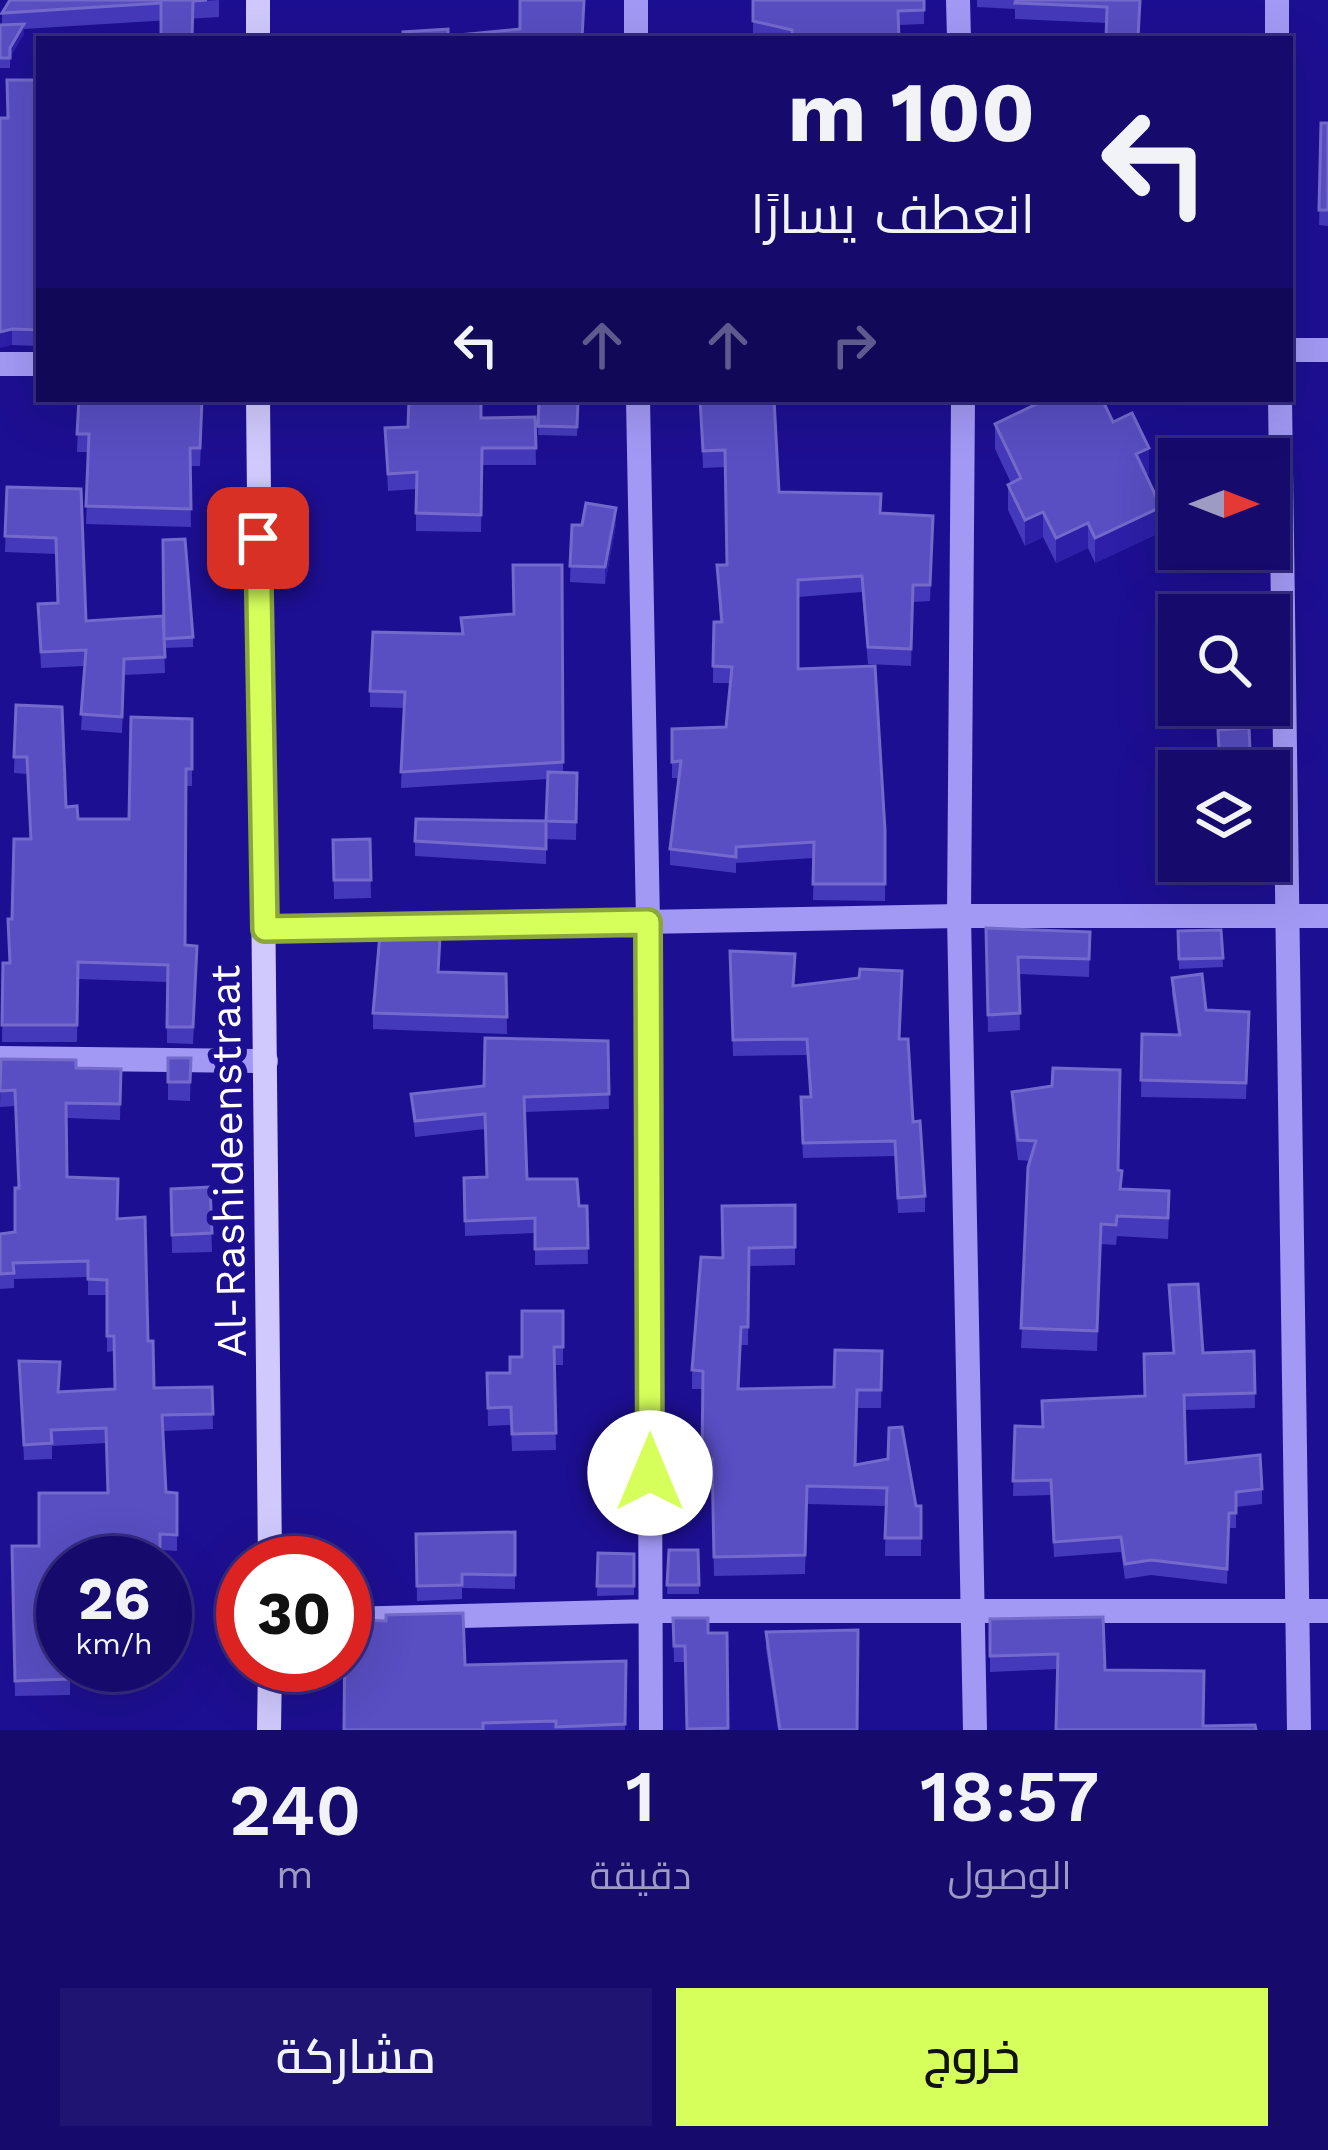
<!DOCTYPE html>
<html lang="ar">
<head>
<meta charset="utf-8">
<style>
  body { margin:0; font-family:"Work Sans",Cairo,sans-serif; background:#1f1472; color:#f1f3f6; direction:rtl; height:100vh; display:flex; flex-direction:column; font-size:45px; white-space:nowrap }
  * { box-sizing:border-box; margin:0 }
  p { font-size:39px; color:#9e9bc2 }
  .icon { flex:none; width:66px; height:66px; fill:none; stroke:currentColor; stroke-width:2; stroke-linecap:round; stroke-linejoin:round }
  .map { position:relative; height:1730px; overflow:hidden; direction:ltr }
  .side { display:flex; flex-direction:column; background:#160b6d; flex:1 }
  .side>* { flex:none }
  .banner { position:absolute; left:36px; top:36px; width:1257px; height:366px; border-radius:0px; box-shadow:0 12px 48px #0002,0 0 0 3px #352b80; direction:rtl; background:#160b6d; color:#f1f3f6; overflow:hidden }
  .needle { width:78px; rotate:90deg }
  .buttons { position:absolute; left:1158px; top:438px; display:grid; gap:24px }
  .buttons a { display:grid; place-items:center; width:132px; height:132px; border-radius:0px; background:#160b6d; box-shadow:0 12px 48px #0002,0 0 0 3px #352b80; font-size:60px }
  .speed { position:absolute; left:36px; top:1536px; display:flex; gap:24px; font-size:60px; font-weight:700; text-align:center }
  .speed>* { display:grid; place-content:center; width:156px; height:156px; border-radius:50%; background:#160b6d; box-shadow:0 12px 48px #0002,0 0 0 3px #352b80; line-height:1 }
  .speed small { font-size:30px; font-weight:400 }
  .speed .limit { border:18px solid #d22; background:#fff; color:#111 }
  .pin { position:absolute; display:grid; place-items:center; width:102px; height:102px; color:#fff; margin:-51px; border-radius:24px; box-shadow:0 6px 18px #0006 }
  .me { position:absolute; width:132px; margin:-66px; rotate:0deg; stroke-linejoin:round; filter:drop-shadow(0 0 9px #0008) }
  .turn { display:flex; align-items:center; gap:42px; height:252px; padding:0 60px; font-size:54px }
  .turn .icon { width:156px; height:156px; stroke-width:2.5 }
  .turn b { display:block; font-size:84px; line-height:102px }
  .lanes { display:flex; align-items:center; height:114px; padding:0 60px; background:#0003; justify-content:center; gap:60px; direction:ltr }
  .lanes .off { opacity:.35 }
  .eta { display:flex; justify-content:space-evenly; align-items:center; height:204px; text-align:center }
  .eta b { font-size:72px; font-weight:600; line-height:84px }
  .button { display:flex; gap:24px; margin-top:auto; padding:24px 60px }
  .button a { flex:1; height:138px; border-radius:0px; background:#d6ff5c; color:#111; font-size:48px; font-weight:600; line-height:138px; text-align:center }
  .button a+a { background:#1f1472; color:#f1f3f6 }
  .map>svg:first-child { display:block }
  .lines { fill:none; stroke-linecap:round; stroke-linejoin:round }
  .street { stroke:#a299f4; stroke-width:24 }
  .secondary { stroke:#cfc9fd; stroke-width:24 }
  .wall { fill:#4539bb }
  .shaded-wall { fill:#2d1fa7 }
  .building { fill:#594ec2; stroke:#736acc; stroke-width:3 }
  .route-casing { stroke:#8ba63c; stroke-width:30 }
  .route { stroke:#d6ff5c; stroke-width:21 }
  .labels { text-anchor:middle; dominant-baseline:central; stroke-width:12; stroke-linejoin:round; paint-order:stroke }
  .street-label { font-size:42px; fill:#fff; stroke:#1d0f91 }
</style>
</head>
<body>
<div class="map">
<svg width="1328" height="1730" viewBox="0 0 1328 1730">
  <rect width="100%" height="100%" fill="#1d0f91"/>
  <g class="lines">
    <!-- street -->
    <path class="street" d="M636,0V39
      M958,0L959,39
      M1277,0V39
      M1290,350H1328
      M0,364H39
      M638,399L648,922L651,1730
      M963,399L959,916L975,1730
      M1280,399L1299,1730
      M265,929L959,916H1328
      M0,1058L266,1061
      M345,1619L651,1611H1328"/>
    <!-- secondary -->
    <path class="secondary" d="M258,0V39
      M258,399L270,1563
      M269,1730L270,1665"/>
  </g>
  <!-- wall -->
  <path class="wall" d="M219,0V17L24,29V34L10,57V68H0V25H2V13Z
    M753,0H924V24L899,25V39H768L753,36Z
    M977,0H1141L1106,39V23L1015,19V9L977,7Z
    M39,80V346L12,345L8,118Z
    M1321,123H1328V226L1319,225Z
    M79,399H203L200,466H190L191,527L86,524L89,452H77Z
    M539,399L578,400L577,436L538,435Z
    M700,399L779,492L881,513L933,516L930,601L913,602L911,666L868,664L862,592L798,597V669L885,830V901L813,900L814,858L736,863V873L670,865V849L679,778H672V729L726,727L730,683H713V666L720,622L717,565H727L725,467L703,468Z
    M535,417L536,465H482L481,532L416,531V489L388,491L385,428L481,418Z
    M1113,422L1149,474L1146,475L1161,532L1095,563L1088,548L1056,563L1043,537L1025,546L1008,510V485L1011,483L995,449V424Z
    M7,487L81,489L86,621L163,616L165,673L124,675L122,733L81,730L85,666L41,668L38,604L57,603L56,554L5,552Z
    M616,524L605,584L570,582L572,525Z
    M163,540L193,637V647L164,648Z
    M562,565L563,772L577,773L576,840L546,839L548,779L401,788L404,708L370,707V691L461,634V618L514,614Z
    M16,705L66,807L78,819H129L192,719V786H186L185,945L197,962L193,1044L167,1043V982L78,979L77,1042H2L3,963H9L12,919L30,839L27,774L14,773Z
    M546,821V864L415,856V841Z
    M370,839L371,898L334,899L333,840Z
    M986,928L1090,932L1089,977L1019,974L1020,1030L988,1032Z
    M1221,930L1223,967L1179,969L1178,931Z
    M730,951L794,986L899,1039L925,1196V1212L898,1213L895,1156L803,1158L801,1113L810,1097L807,1055L733,1056Z
    M440,954L439,972L506,974L507,1034L373,1029V1013Z
    M1172,978L1206,1010L1249,1012L1246,1099L1141,1097L1142,1034L1178,1035L1172,994Z
    M608,1041L609,1109L525,1112L527,1179L579,1206H587L588,1264L535,1265V1233L465,1236L464,1178H486L485,1129L415,1137L411,1094L484,1086Z
    M168,1058H191L190,1101L168,1100Z
    M1,1059L76,1068L121,1069L120,1120L66,1118L67,1177L117,1219L148,1341L154,1388L212,1387L213,1429L163,1431L166,1492L177,1493V1551L160,1550L63,1563V1665H138V1676H70V1695L15,1696L12,1546H39L108,1493L106,1443L52,1446V1459L24,1460L19,1361L59,1392L115,1389L114,1351L107,1352V1295H88V1277L14,1279V1288L0,1289V1234L15,1232L19,1188L15,1106L0,1107Z
    M1012,1092L1118,1170L1122,1189L1169,1211L1168,1239L1117,1236L1116,1245L1101,1244L1097,1351L1021,1348L1030,1161L1018,1160L1012,1112Z
    M210,1187L212,1252L172,1253L171,1189Z
    M795,1205V1265L749,1266L748,1345H741L739,1389L834,1387L882,1351L881,1408H857L856,1465L916,1506H921V1556H885L886,1506L807,1504L805,1574L714,1576L712,1478H702L703,1389H692V1370L722,1258Z
    M1169,1285L1203,1353L1254,1351L1255,1408L1184,1410L1186,1463L1262,1489V1504L1236,1507V1528H1229L1227,1584L1151,1575L1125,1579L1121,1552L1054,1557L1051,1495L1013,1496L1015,1426L1043,1427L1145,1396L1173,1354Z
    M563,1311V1365H554L556,1450L512,1451L511,1425L488,1426L487,1373H510L522,1357Z
    M515,1532V1589L462,1588V1599L417,1601L416,1534Z
    M669,1550H698L699,1594H667Z
    M598,1553L634,1554V1595L597,1596Z
    M673,1618L708,1633H727L728,1730H687L685,1662H674Z
    M990,1619L1105,1670L1203,1726L1056,1730L1058,1669L990,1672Z
    M766,1632L857,1730H778L766,1648Z
    M626,1661L625,1730H344L465,1665Z"/>
  <!-- shaded-wall -->
  <path class="shaded-wall" d="M24,24V34L10,57V48Z
    M12,329V345L0,348V332Z
    M1149,448V474L1136,480V454Z
    M1161,507V532L1095,563V538Z
    M616,508V524L605,584V567Z
    M1043,512V537L1025,546V520Z
    M1088,523V548L1056,563V538Z"/>
  <!-- building -->
  <path class="building" d="M10,0H207L193,1L192,39H161V3L2,13Z
    M520,0H584L582,39H403V32L448,29V36L520,29Z
    M753,0H924V10L898,11L899,39H793L792,30L753,21Z
    M1016,0H1140L1138,38L1160,39H1106L1107,7L1015,3Z
    M24,24L10,48V58H0V25Z
    M7,80H39V330L12,329L0,332V118H8Z
    M1321,123H1328V210H1319Z
    M79,399H202L200,448H190L191,509L86,506L89,434H77Z
    M409,399H481V418L535,417L536,448H482L481,515L416,513L417,472L388,474L385,428L408,427Z
    M539,399L578,400L577,427L538,426Z
    M700,399H774L779,492L881,494L880,513L933,516L930,585H913L911,649L868,647L862,576L798,580V669L875,666L885,830V884H813L814,842L736,847V857L670,849L681,761L672,762V729L726,727L732,667L713,666L714,622H722L717,565H727L725,450L703,451Z
    M1047,399H1102L1113,422L1132,413L1149,448L1136,454L1161,507L1095,538L1088,523L1056,538L1043,512L1025,520L1008,485L1021,478L995,424Z
    M7,487L81,489L86,621L163,616L165,657L124,659L122,717L81,714L86,650L41,652L38,604L58,603L56,538L5,536Z
    M586,503L616,508L605,567L570,566L572,525H582Z
    M185,539L193,637L164,639L163,540Z
    M513,565H562L563,762L401,772L405,692L370,691L373,632L463,634L461,618L514,614Z
    M16,705L62,707L66,807L77,806L78,819H129L131,717L192,719V769H186L185,945L197,946L193,1027H167L168,965L78,962L77,1025H2L3,963H10L8,919H12L14,839H31L27,757H14Z
    M1249,728L1251,771H1220L1218,730Z
    M548,772L577,773L576,822L546,821Z
    M416,819L546,821V849L415,841Z
    M370,839L371,880H334L333,840Z
    M986,928L1090,932L1089,959L1018,957L1020,1013L988,1015Z
    M1221,930L1223,958L1179,959L1178,931Z
    M380,934L440,938L438,972L506,974L507,1017L373,1013Z
    M730,951L795,954L793,986L859,978L860,969L902,971L899,1039H908L913,1122L920,1121L925,1196L898,1198L895,1141L803,1143L801,1097H811L807,1039L733,1040Z
    M1202,974L1206,1010L1249,1012L1246,1083L1141,1080L1142,1034L1180,1035L1172,978Z
    M485,1038L608,1041L609,1094L524,1097L527,1179H577L579,1206H587L588,1248L535,1249V1218L465,1221L464,1178L487,1177L485,1114L415,1121L411,1094L484,1086Z
    M168,1058H191L190,1082H168Z
    M1,1059L76,1060V1068L121,1069L120,1104L66,1103L67,1177L118,1179L117,1219L145,1217L148,1341H153L154,1388L212,1387L213,1414L162,1415L166,1492L177,1493V1535L160,1534V1563H63V1665H70V1679L15,1681L12,1546H39V1493H108L106,1428L51,1430L52,1443L24,1445L19,1361L60,1362L58,1392L115,1389L114,1336H107V1280L88,1279V1261L13,1263L14,1273L0,1274V1234L15,1232V1188H19L15,1090L0,1091Z
    M1053,1068L1120,1070L1118,1170L1122,1171L1120,1189L1169,1191L1168,1218L1117,1216L1116,1225L1101,1224L1097,1331L1021,1328L1028,1167L1036,1141L1018,1140L1012,1092L1052,1086Z
    M210,1187L212,1233L172,1235L171,1189Z
    M795,1205V1247L749,1248L748,1327H741L738,1389L834,1387L835,1350L882,1351L881,1390H857L855,1465L888,1459L889,1428L902,1427L916,1506H921V1538H885L887,1488L807,1486L805,1555L714,1557L712,1459H702L703,1371L692,1370L701,1257L723,1258L722,1206Z
    M1198,1284L1203,1353L1254,1351L1255,1393L1184,1395L1186,1463L1260,1455L1262,1489L1236,1492V1513H1229L1227,1569L1151,1560L1125,1564L1121,1537L1054,1542L1051,1480L1013,1481L1015,1426L1043,1427L1042,1401L1145,1396L1144,1354L1174,1353L1169,1285Z
    M522,1311H563V1347H554L556,1433L512,1434L511,1407L488,1408L487,1373H510V1357H522Z
    M515,1532V1575L462,1574V1585L417,1586L416,1534Z
    M669,1550H698L699,1585H667Z
    M598,1553L634,1554V1586H597Z
    M463,1613L465,1665L626,1661L625,1724L556,1727V1721L483,1723V1730H344L345,1619L386,1621V1615Z
    M1103,1617L1105,1670L1204,1671L1203,1726L1255,1725L1256,1730H1056L1058,1654L990,1656V1619Z
    M673,1618H708V1633H727L728,1728L687,1729L685,1646H674Z
    M858,1630L857,1730H780L766,1632Z"/>
  <g class="lines">
    <!-- route casing -->
    <g class="route-casing">
      <path id="route" d="M258,538L265,929L648,922L650,1473"/>
    </g>
    <!-- route -->
    <use href="#route" class="route"/>
  </g>
  <g class="labels">
    <!-- street labels -->
    <g class="street-label">
      <text transform="translate(228 1161) rotate(-91)">Al-Rashideenstraat</text>
    </g>
  </g>
</svg>
<div class="buttons">
<a><svg class="needle" viewBox="-14 -14 28 28"><path d="M0-13l5 13h-10z" fill="#e53935"/><path d="M0 13l5-13h-10z" fill="#9e9bc2"/></svg></a>
<a><svg class="icon" aria-label="search" viewBox="0 0 24 24"><circle cx="10" cy="10" r="6"/><path d="M15 15l6 6"/></svg></a>
<a><svg class="icon" aria-label="layers" viewBox="0 0 24 24"><path d="M12 4l9 5-9 5-9-5zM3 14l9 5 9-5"/></svg></a>
</div>
<div class="speed"><div>26<small>km/h</small></div><div class="limit">30</div></div>
<div class="pin" style="left:258px;top:538px;background:#d93025"><svg class="icon" aria-label="arrive" viewBox="0 0 24 24"><path d="M6 21V4h12l-3 4 3 4H6"/></svg></div>
<svg class="me" style="left:650px;top:1473px" viewBox="-20 -20 40 40"><circle r="19" fill="#fff"/><path d="M0-13L10 11 0 6-10 11z" fill="#d6ff5c"/></svg>
<div class="banner">
<div class="turn"><svg class="icon" aria-label="left" viewBox="0 0 24 24"><path d="M17 20v-9H6M10 6l-5 5 5 5"/></svg><div><b>100 m</b>انعطف يسارًا</div></div>
<div class="lanes"><svg class="icon" aria-label="left" viewBox="0 0 24 24"><path d="M17 20v-9H6M10 6l-5 5 5 5"/></svg><svg class="icon off" aria-label="ahead" viewBox="0 0 24 24"><path d="M12 20V5M6 11l6-6 6 6"/></svg><svg class="icon off" aria-label="ahead" viewBox="0 0 24 24"><path d="M12 20V5M6 11l6-6 6 6"/></svg><svg class="icon off" aria-label="right" viewBox="0 0 24 24"><path d="M7 20v-9h11M14 6l5 5-5 5"/></svg></div>
</div>
</div>
<section class="side">
<div class="eta">
<div><b>18:57</b><p>الوصول</p></div>
<div><b>1</b><p>دقيقة</p></div>
<div><b>240</b><p>m</p></div>
</div>
<div class="button"><a>خروج</a><a>مشاركة</a></div>
</section>
</body>
</html>
